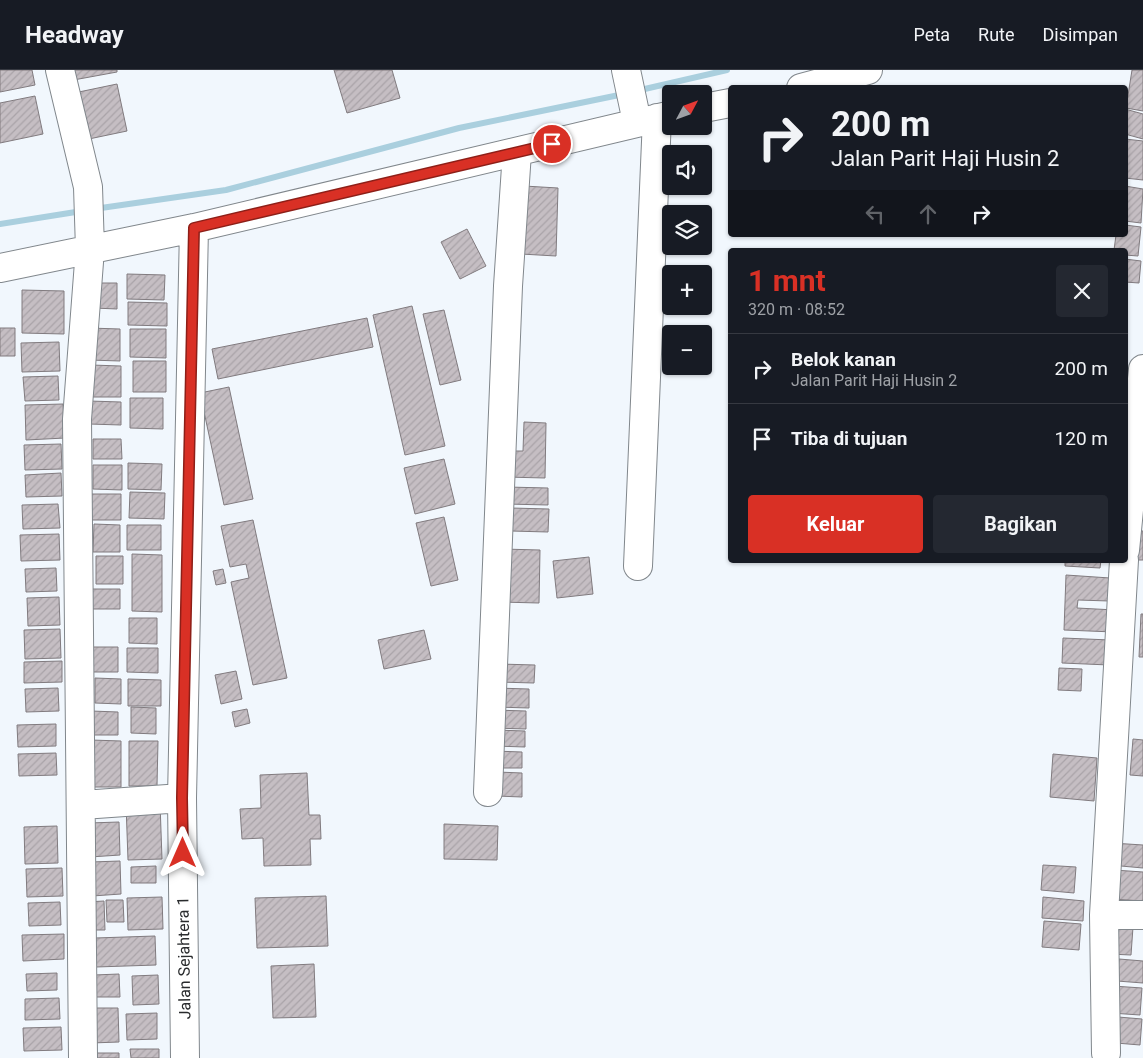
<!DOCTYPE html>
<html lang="id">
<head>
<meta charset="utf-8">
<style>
  body { margin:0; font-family:Roboto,sans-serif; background:#242831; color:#f1f3f6; height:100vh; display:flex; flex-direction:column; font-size:19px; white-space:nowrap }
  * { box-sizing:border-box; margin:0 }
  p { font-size:16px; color:#9ea1a6 }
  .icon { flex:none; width:28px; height:28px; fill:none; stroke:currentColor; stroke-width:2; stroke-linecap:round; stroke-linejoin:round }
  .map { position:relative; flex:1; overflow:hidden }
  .drawer { position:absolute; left:728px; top:178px; width:400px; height:315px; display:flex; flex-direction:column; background:#171b24; border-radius:5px; box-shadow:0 1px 4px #0004 }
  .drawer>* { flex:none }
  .banner { position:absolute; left:728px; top:15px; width:400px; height:152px; border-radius:5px; box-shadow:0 1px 4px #0004; background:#171b24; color:#f1f3f6; overflow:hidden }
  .needle { width:32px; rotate:49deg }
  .fabs { position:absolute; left:662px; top:15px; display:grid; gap:10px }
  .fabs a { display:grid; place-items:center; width:50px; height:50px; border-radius:5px; background:#171b24; box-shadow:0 1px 4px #0004; font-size:25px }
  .pin { position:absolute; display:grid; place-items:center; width:42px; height:42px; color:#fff; margin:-21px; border:2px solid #fff; border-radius:50%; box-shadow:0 1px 5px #0007 }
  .me { position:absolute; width:55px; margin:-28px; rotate:0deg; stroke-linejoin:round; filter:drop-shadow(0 0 4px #0008) }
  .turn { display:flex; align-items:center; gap:18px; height:105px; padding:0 20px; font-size:22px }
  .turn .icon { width:65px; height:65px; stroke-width:2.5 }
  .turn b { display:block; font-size:35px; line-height:42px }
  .lanes { display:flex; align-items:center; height:48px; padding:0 20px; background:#0003; justify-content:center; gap:25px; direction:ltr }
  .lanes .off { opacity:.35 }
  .round { display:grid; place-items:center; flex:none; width:52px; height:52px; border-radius:5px; background:#242831 }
  .headline { display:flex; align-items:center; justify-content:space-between; height:85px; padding:0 20px }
  h1 { font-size:30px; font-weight:700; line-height:38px; color:#d93025 }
  .primary-button { display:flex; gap:10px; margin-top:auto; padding:10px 20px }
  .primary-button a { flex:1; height:58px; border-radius:5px; background:#d93025; color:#fff; font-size:20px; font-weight:700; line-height:58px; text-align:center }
  .primary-button a+a { background:#242831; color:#f1f3f6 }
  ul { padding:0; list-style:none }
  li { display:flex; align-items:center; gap:15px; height:70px; padding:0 20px; border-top:1px solid #363941 }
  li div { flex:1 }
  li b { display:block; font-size:19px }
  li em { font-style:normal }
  header { display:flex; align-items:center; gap:30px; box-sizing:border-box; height:70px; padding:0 25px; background:#171b24; border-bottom:1px solid #363941 }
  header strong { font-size:24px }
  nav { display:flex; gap:28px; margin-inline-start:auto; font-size:18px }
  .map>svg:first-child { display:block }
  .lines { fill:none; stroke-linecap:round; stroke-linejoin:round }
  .stream { stroke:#aacfde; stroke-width:6 }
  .building { fill:url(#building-hatch); stroke:#817b7f }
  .minor-casing { stroke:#81878c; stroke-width:30 }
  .minor { stroke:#fff; stroke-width:28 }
  .route-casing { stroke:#8d1f18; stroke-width:12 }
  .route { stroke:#d93025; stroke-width:9 }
  .labels { text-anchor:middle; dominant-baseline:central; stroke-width:4; stroke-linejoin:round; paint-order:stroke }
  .street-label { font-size:16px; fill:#292b2d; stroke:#fff }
</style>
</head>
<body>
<header>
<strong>Headway</strong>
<nav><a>Peta</a><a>Rute</a><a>Disimpan</a></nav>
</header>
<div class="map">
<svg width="1143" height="988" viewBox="0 0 1143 988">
  <defs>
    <pattern id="building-hatch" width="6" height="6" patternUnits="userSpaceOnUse" patternTransform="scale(1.25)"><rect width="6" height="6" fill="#c5bec3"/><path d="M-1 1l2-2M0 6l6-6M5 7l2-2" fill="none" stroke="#a9a3a8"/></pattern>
  </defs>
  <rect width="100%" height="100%" fill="#f1f7fd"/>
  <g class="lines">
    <!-- stream -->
    <path class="stream" d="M636,21L727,0
      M94,139L226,120L459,58L624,24
      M0,154L82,141"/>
  </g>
  <!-- building -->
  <path class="building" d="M0,0H32L35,15L0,22Z
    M66,0H117V2L68,11Z
    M334,0H392L400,28L347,43Z
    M1132,0H1143V41L1126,38Z
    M117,14L127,61L84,70L74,23Z
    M35,26L43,64L0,73V33Z
    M1125,39L1143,44V69L1125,64Z
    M1125,69L1143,71V110L1125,108Z
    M524,116L558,118L556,186L521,184Z
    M1125,116L1143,119L1141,153L1125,151Z
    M1125,155L1141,157L1138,186L1125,185V180H1114L1116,165H1125Z
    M467,159L486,196L460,209L441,172Z
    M1125,189L1141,191L1139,213L1125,212Z
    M127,204L165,205L164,230L127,229Z
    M94,213H117V239L94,238Z
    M22,220L64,221V264L22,263Z
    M128,232L167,233V256L128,255Z
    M412,236L445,376L405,385L373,245Z
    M444,240L461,310L440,315L423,244Z
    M367,248L373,277L218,309L212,279Z
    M0,258H15V286H0Z
    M89,258L120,259V291L89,290Z
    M130,259H166V288L130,287Z
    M59,272L60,301L22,302L21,273Z
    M133,291H166V322H133Z
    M91,295L121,296V327H91Z
    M58,306L59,330L25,331L23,307Z
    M229,317L253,429L224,435L200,323Z
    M130,328H163V359L130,358Z
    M89,331L121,332V355L89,354Z
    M63,334L65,368L26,370L25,335Z
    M524,352L546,353L545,408L505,407L506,381H523Z
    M93,369H121L122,389H93Z
    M61,374L62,399L25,400L24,375Z
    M444,389L455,434L415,444L404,398Z
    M128,393L162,394L161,420L128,419Z
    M93,395H122V420L93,419Z
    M61,403L62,426L26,427L25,405Z
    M506,417L548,418V435L505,434Z
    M130,422L165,423L164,449L129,448Z
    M90,424H121V450H90Z
    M58,434L60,458L23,459L22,435Z
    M511,438L549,439L548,462L511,461Z
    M444,447L458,510L431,516L416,453Z
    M253,450L287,608L253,615L231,512L249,508L246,494L230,497L221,456Z
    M94,454L120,455V482H93Z
    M127,455H161V480H127Z
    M1138,461H1143V490H1137Z
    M59,464L60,490L21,491L20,465Z
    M501,479L540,480L539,533L499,532Z
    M132,484L162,485V542L132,541Z
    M96,486H123V514H96Z
    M589,487L593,524L557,528L553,491Z
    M1065,490H1101L1100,498L1065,496Z
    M56,498L57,521L26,522L25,499Z
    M223,499L226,513L216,515L213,501Z
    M1066,505L1110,508L1109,531L1078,530L1077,538L1115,540L1114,562L1064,560Z
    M92,519H120V539H92Z
    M59,527L60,555L28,556L27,528Z
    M1141,544H1143V587H1139Z
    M129,548H157V574L129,573Z
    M60,559L61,588L25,589L24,560Z
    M424,560L431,589L384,599L378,570Z
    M1063,568L1110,570L1109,595L1062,593Z
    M91,577H118V602H91Z
    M127,578H158V603L127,602Z
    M62,591V612L24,613V592Z
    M499,594L535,595L534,613L498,612Z
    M1059,598L1082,599L1081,621L1058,620Z
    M236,601L242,629L221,634L215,605Z
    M95,608L121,609V634L95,633Z
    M128,609L161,610V636H128Z
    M58,618L59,641L26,642L25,619Z
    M495,618L529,619V638L495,637Z
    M131,637L156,638V664L131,663Z
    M247,639L250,653L235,657L232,642Z
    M493,640L526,641V659L492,658Z
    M91,641L118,642V665H91Z
    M56,654V676L18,677L17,655Z
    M494,660L525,661V677L494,676Z
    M1133,669L1143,670V706L1130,705Z
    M91,670L121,671V717H91Z
    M129,671H158L157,716H129Z
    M493,681L522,682V698H493Z
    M56,683L57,705L19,706L18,684Z
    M1053,684L1097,688L1094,731L1050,727Z
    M497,702L522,703V727L496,726Z
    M307,703L309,745H320L321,769H310L311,795L264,796L263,768L242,769L240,739L261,738L260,705Z
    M160,733L162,789L128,790L126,734Z
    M119,752L120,785L90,787L89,753Z
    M444,754L498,756L497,790L444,789Z
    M57,756L58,793L25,794L24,757Z
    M1112,773L1143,775V798L1110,795Z
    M120,791L121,824L92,826L91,792Z
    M1043,795L1076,797L1074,823L1041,820Z
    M156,796V813H131V797Z
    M62,798L63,826L27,827L26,799Z
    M1114,800L1143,802V831L1112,829Z
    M326,826L328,876L257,878L255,828Z
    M162,827L163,859L128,860L127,828Z
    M1043,827L1084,831L1083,851L1042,848Z
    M106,830H123L124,852H107Z
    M104,831L105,860H87L86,832Z
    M60,832L61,855L29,856L28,833Z
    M1044,851L1081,854L1079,880L1042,877Z
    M1112,856L1133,857L1131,885L1109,884Z
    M64,864V889L23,891L22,865Z
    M155,866L156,895L96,897L95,868Z
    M1119,889L1143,891V913L1117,911Z
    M314,894L316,947L273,948L271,896Z
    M57,903V920L27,921L26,904Z
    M119,904L120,927H94V905Z
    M158,905L159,934L133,935L132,906Z
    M1113,916L1142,918L1140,945L1111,943Z
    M59,928L60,949L25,950V929Z
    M90,938H118L119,972L91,973Z
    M157,943V969L127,970L126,944Z
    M1118,947L1142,949L1140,975L1116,973Z
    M61,957L62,980L24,981L23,958Z
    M130,979H159V988H131Z
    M92,983H119V988H92Z"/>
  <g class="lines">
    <!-- minor casing -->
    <g class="minor-casing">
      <path id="minor" d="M60,0L88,117L90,179L77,349L83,988
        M626,0L637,52
        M801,18L868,0
        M704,38L730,33
        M0,198L194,158L671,45
        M1125,480L1143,299
        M638,496L657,48
        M488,722L508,216L517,82
        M82,735L182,728
        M1104,845H1143
        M1106,983L1104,845L1124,490
        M185,988L182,728L194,158"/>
    </g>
    <!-- minor -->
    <use href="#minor" class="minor"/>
  </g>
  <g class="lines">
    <!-- route casing -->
    <g class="route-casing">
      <path id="route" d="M183,783L182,728L194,158L552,74"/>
    </g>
    <!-- route -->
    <use href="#route" class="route"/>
  </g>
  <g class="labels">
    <!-- street labels -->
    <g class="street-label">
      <text transform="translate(184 888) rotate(-91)">Jalan Sejahtera 1</text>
    </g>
  </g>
</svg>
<div class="fabs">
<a><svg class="needle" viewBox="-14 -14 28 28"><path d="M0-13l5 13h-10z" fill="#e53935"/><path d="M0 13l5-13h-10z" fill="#9ea1a6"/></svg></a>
<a><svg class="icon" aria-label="sound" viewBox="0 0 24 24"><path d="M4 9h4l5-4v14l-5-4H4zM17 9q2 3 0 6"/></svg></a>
<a><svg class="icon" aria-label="layers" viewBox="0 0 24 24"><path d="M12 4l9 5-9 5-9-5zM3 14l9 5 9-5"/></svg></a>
<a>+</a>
<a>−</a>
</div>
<div class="pin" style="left:552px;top:74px;background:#d93025"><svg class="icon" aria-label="arrive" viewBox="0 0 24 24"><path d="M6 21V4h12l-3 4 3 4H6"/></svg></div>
<svg class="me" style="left:183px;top:783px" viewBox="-20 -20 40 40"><path d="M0-17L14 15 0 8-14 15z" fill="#d93025" stroke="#fff" stroke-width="4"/></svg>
<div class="banner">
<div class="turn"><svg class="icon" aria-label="right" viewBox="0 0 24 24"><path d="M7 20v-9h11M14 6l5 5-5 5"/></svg><div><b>200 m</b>Jalan Parit Haji Husin 2</div></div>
<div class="lanes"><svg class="icon off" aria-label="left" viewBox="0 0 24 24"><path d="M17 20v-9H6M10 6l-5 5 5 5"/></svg><svg class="icon off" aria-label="ahead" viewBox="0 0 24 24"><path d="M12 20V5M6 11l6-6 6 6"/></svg><svg class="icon" aria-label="right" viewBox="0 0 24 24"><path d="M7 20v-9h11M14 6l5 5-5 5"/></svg></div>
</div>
<section class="drawer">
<div class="headline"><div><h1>1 mnt</h1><p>320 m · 08:52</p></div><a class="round"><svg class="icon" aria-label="close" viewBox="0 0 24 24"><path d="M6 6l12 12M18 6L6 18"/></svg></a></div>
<ul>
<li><svg class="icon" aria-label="right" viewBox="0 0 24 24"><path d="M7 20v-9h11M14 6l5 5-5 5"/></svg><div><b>Belok kanan</b><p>Jalan Parit Haji Husin 2</p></div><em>200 m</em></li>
<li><svg class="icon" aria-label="arrive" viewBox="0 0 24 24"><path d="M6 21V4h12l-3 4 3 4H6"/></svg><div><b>Tiba di tujuan</b></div><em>120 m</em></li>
</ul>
<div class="primary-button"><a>Keluar</a><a>Bagikan</a></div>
</section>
</div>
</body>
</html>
